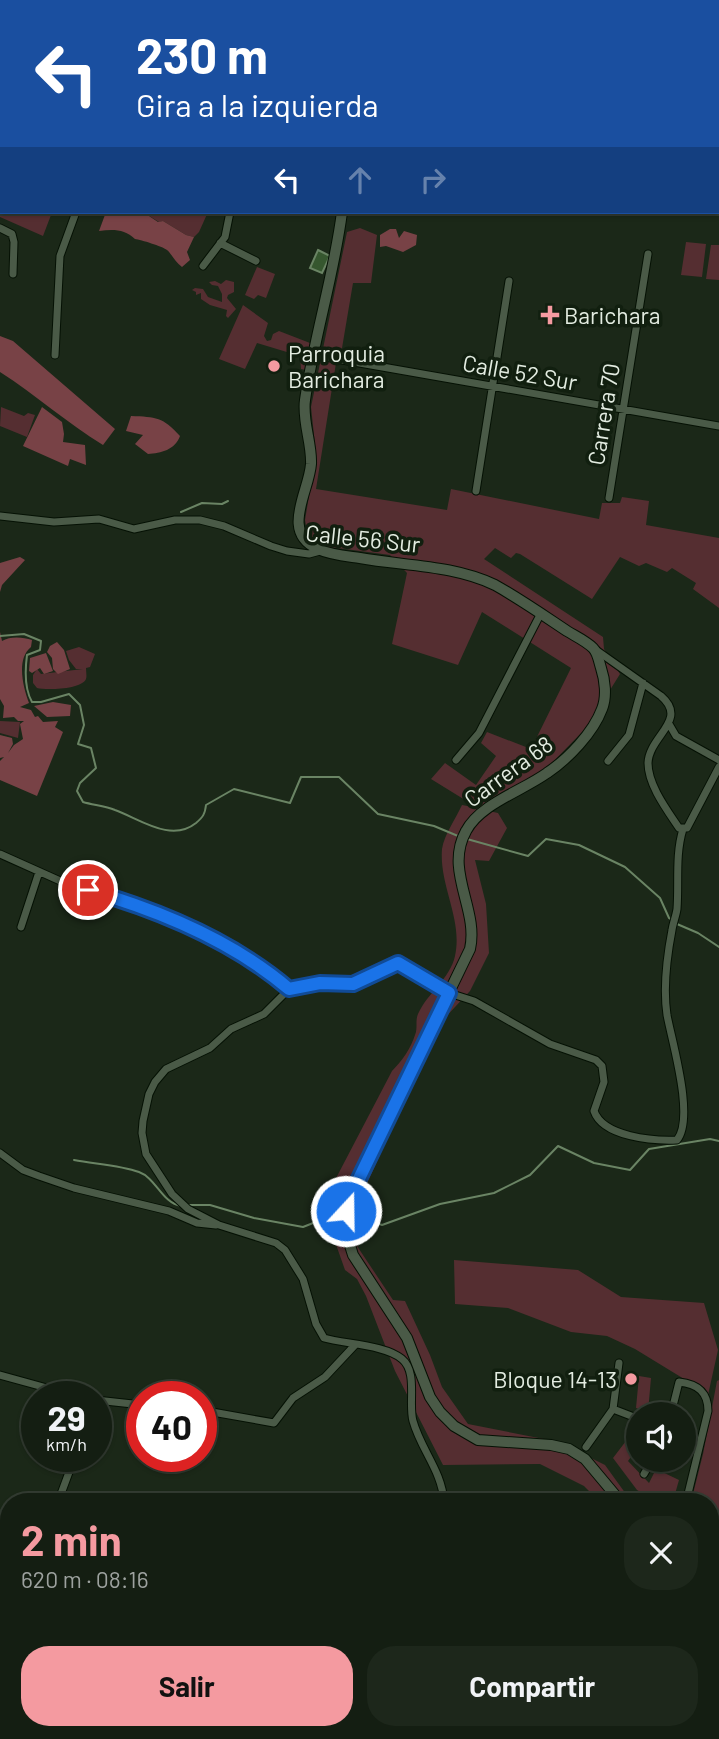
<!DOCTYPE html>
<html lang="es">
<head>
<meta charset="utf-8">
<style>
  body { margin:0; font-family:Barlow,sans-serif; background:#1d271b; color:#f1f3f6; height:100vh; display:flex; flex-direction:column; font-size:26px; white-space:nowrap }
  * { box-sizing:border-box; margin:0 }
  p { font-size:23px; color:#9da29f }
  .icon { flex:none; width:38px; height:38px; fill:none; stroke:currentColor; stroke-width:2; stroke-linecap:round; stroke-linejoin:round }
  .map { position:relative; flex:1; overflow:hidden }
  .sheet { position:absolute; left:0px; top:1493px; width:719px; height:247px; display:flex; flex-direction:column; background:#141e12; border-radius:28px 28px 0 0; box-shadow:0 2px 5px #0004,0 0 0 2px #333c32 }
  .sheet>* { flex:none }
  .hud { position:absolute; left:0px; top:0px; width:719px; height:214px; box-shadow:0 2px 5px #0004,0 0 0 2px #333c32; background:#1a4fa0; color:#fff; overflow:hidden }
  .fabs { position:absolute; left:626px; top:1402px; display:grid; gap:14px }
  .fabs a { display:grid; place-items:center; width:70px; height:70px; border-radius:50%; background:#141e12; box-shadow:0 2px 5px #0004,0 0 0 2px #333c32; font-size:35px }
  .speed { position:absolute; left:21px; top:1381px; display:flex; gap:14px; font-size:35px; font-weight:700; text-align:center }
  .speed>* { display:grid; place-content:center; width:91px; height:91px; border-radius:50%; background:#141e12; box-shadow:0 2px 5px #0004,0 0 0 2px #333c32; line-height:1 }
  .speed small { font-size:18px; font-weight:400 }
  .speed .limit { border:10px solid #d22; background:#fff; color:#111 }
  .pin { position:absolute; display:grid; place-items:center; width:60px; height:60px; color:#fff; margin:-30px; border:4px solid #fff; border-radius:50%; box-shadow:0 2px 7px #0007 }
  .me { position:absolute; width:77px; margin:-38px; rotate:21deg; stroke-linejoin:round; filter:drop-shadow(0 0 5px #0008) }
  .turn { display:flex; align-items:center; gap:24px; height:147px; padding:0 21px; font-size:32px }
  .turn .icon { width:91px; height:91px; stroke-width:2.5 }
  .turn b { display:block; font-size:49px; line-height:60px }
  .lanes { display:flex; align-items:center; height:66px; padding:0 21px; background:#0003; justify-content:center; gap:35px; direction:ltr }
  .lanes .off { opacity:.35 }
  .round { display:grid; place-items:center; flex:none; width:74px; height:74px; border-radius:28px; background:#1d271b }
  .headline { display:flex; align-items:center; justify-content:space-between; height:119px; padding:0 21px }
  h1 { font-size:42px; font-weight:700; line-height:52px; color:#f49aa0 }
  .button { display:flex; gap:14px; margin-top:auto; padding:14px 21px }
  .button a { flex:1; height:80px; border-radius:28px; background:#f49aa0; color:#111; font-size:28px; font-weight:700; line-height:80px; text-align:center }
  .button a+a { background:#1d271b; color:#f1f3f6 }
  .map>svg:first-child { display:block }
  .green { fill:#552e31 }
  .forest { fill:#784246 }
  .water { fill:#36572f; stroke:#6a8464; stroke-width:2 }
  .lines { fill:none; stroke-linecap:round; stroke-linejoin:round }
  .stream { stroke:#6a8464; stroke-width:2 }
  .street-casing { stroke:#051104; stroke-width:9 }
  .secondary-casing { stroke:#051104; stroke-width:12 }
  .street { stroke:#4a5a47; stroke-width:7 }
  .secondary { stroke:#4a5a47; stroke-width:10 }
  .route-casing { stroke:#114b97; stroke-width:18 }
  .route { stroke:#1a73e8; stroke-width:12 }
  .poi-dot { fill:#f49aa0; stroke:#111f0f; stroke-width:2.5 }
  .labels { text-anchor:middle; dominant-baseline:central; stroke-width:7; stroke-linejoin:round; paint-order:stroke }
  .poi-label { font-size:23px; fill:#e3ece1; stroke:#111f0f; text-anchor:start }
  .street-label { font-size:23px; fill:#e3ece1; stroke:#111f0f }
</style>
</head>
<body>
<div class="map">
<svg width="719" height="1739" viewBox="0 0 719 1739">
  <rect width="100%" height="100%" fill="#1b2818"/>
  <!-- green -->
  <path class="green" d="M261,0H378L260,2Z
    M0,193L2,212H44L51,215L43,236L0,217Z
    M143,212H208L199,232L194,237L186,235L163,221L159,222Z
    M360,228L377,235L371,283H353L341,354L336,363L316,489L447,510L451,489L599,519L602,503H620L622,497L649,501L646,525L719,538V608L693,589L696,583L672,568L667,572L646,563L639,566L620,557L592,599L520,554L516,553L511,558L495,548L484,559L603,637L604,649L620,674L587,727L548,767L484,810L498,813L507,828L489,861L475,860L486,904L489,953L470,991L441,1022L358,1203L364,1232L357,1246L393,1300L405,1301L430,1355L442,1387L468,1424L559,1442L605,1465L631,1501H599L584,1486L540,1464L443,1465L395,1371L366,1296L357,1279L345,1270L322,1205L392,1071C402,1061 411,1048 415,1035C418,1028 415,1021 418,1014C427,993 450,979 455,956C463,919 439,886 442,849C444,835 456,818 462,805L478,808L431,779L445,763L476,785L496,756L481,743L487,732L531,749L571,668L482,612L458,665L392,644L407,573L390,555L323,546L313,538L307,531L305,520L316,454L311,407L347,232Z
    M686,242L706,244L702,277L681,275Z
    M711,245H719V280L706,279Z
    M257,267L275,274L266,298L258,295L254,299L245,295Z
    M226,280L234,282V292L228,295L227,298L236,309L228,318L226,316L227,310L210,305L201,299V293L196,295V292L192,290L195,288L203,289L208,297L222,302V294L218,286L212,285L209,282L215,281L221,284Z
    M243,305L268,323L264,336L267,341L271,340L273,334L279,331L310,343L306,370L301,369L300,356L257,343L245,369L219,359Z
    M1,407L24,416L28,413L35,415L27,437L0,426Z
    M79,647L95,654L90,667L86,668C86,672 87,676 86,679C81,690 45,690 37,688L33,683V675L37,669L41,674L83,669H76L69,660L66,651Z
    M0,721L20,722L18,738L0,733Z
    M454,1260L578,1270L621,1297L704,1303L718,1350L708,1395L698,1383L689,1382L635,1349L607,1336L571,1332L508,1308L455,1304Z
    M639,1376L651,1378L648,1412L636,1408Z
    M719,1380V1691L710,1688V1502H691L703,1454L717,1381Z
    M639,1424V1446L628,1461L649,1483L656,1469L679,1480L673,1501H655L637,1490L613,1458Z"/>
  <!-- forest -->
  <path class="forest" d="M106,212H143L158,222L163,221L186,235L194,237L187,252L190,260L182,267C175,262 171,253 167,250C162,246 141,240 135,239C125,229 113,229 99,231Z
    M390,229H396L399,238L404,231L417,235L416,245L403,252L386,246L380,247V235Z
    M0,336L13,341L115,429L103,445C67,423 36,395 0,372Z
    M42,407L62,422L64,434L63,442L85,445L86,465L70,459L68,466L23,446Z
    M131,416C156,417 163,417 180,436C175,450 161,453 148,454L135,444L143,435L126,431Z
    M20,557L25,560L2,585L0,592V563Z
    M0,632L2,641C10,636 23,637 32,640L31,647C16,659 23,687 29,703L20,707L31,710L35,717L38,716L43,722L58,721L55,727L63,732L37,796L0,780V761L4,757L0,758V735L12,738L13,744L8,753L14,745L23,739L20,724L24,721H18L14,717L3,718L4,706L0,699Z
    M57,642L64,650L70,669L58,674L53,669L52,658L47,652L50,646Z
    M46,653L53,671L44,674L40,668L32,673L29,671L30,658Z
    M53,702L71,705L70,716L47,717L34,706Z"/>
  <!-- water -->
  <path class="water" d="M318,250L330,256L322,273L310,268Z"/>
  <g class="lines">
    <!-- stream -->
    <path class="stream" d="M181,512L202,503L222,504L228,501
      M0,636L24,634L41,641L40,650L27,655C25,670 24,688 32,702H41L69,694L80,705L84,725L78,744L91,748L96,768L80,783L77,791L83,802C93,805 105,806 115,810C140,819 171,843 196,823C203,817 205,814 206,805L234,789L290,803L301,777H339L378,814L434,826L458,836
      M467,839L528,856L546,839L579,845L625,867L660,898L669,918L673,921
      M677,924L698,933L719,947
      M74,1160C95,1164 120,1165 139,1172C156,1178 162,1203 181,1206
      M187,1205H210L254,1218L303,1227L336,1214
      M355,1214L382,1225L440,1204L494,1193L530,1175L558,1146L594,1163L630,1170L649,1149L710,1139L719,1141"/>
    <!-- street casing -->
    <g class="street-casing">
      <path id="street" d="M504,0L506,2
        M599,2V0
        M0,93H2
        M718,100H719
        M0,178H2
        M0,228L12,234L14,242L13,274
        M220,243L256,261
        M203,266L225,237L230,212
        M55,355L60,256L76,212
        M314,355L719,426
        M476,491L509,281
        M609,498L648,254
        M0,516L54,522L99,519L134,529L175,520H200L224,526L271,546L287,551L309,554L320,551
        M596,650L661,696C689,720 649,736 648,763C648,785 667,810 679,828H687L719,767
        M669,724L676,736L719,760
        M456,760L479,733L541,613
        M608,761L629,735L643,683
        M0,854L67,884L109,896L164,917L255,962L289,989
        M21,927L39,872
        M289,989L320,983L353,984L393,964L403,965L449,993L474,1001L550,1044L596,1060L602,1066L604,1082L594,1111C603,1137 653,1141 677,1140C695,1118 672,1042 667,1015C663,988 667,956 672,930C673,923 676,916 677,909C679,883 675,855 683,829
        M289,989L264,1014L231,1029L210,1048L166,1069L155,1082L149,1094L143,1121L142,1133L146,1154L172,1194L188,1209L219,1225L276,1243L285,1250L303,1279L316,1324L324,1338C345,1344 386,1345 402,1359C418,1372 408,1404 413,1421C421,1450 442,1471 444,1502
        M0,1153L23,1170L39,1176L74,1188L169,1211L197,1223L216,1225
        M0,1375L76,1396
        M96,1400L142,1405
        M613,1409L639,1419
        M201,1410L274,1423L293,1398L325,1377L355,1345
        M671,1414L679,1382C698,1384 708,1392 708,1411L686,1502
        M586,1447L613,1409L619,1363
        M644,1474L652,1460
        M58,1502L75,1456
        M0,1557L9,1566
        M0,1603L9,1575
        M710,1695L719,1697
        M176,1739H196
        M243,1739L254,1731
        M675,1739L678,1731"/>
    </g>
    <!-- secondary casing -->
    <g class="secondary-casing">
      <path id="secondary" d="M285,2V0
        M342,212C334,275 314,337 305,400C302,421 312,443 311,464C309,492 280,532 318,549C331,555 346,556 360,558C405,566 453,565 495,585C520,599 543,615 567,631C575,636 586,641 593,648C598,653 599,662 601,668C605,680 607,697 602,709C593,733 568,759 547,773C522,791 480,804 466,831C444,871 479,909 470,949L354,1189L345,1220L348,1239L353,1255L407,1338L430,1397L440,1412L454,1426L478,1440L551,1445L569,1449L585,1459L621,1502
        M710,1538L719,1539"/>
    </g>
    <!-- street -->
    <use href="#street" class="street"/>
    <!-- secondary -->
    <use href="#secondary" class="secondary"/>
  </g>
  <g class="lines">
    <!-- route casing -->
    <g class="route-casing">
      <path id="route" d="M88,890C158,910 234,942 289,989L320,983L353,984L398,963L449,993L354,1189L346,1211"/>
    </g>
    <!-- route -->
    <use href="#route" class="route"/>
  </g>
  <!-- markers -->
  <g class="poi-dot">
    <path d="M546.5 304.5h7v7h7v7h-7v7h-7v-7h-7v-7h7z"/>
    <circle cx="274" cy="366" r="7"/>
    <circle cx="631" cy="1379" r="7"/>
  </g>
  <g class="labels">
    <!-- poi labels -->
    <g class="poi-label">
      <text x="564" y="315">Barichara</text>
      <text x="288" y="353">Parroquia<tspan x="288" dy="26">Barichara</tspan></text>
      <text x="617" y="1379" text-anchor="end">Bloque 14-13</text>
    </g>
    <!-- street labels -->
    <g class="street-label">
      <text transform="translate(520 372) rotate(10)">Calle 52 Sur</text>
      <text transform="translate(603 414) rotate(-81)">Carrera 70</text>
      <text transform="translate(363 538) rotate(6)">Calle 56 Sur</text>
      <text transform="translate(508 771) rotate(-36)">Carrera 68</text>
    </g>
  </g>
</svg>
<div class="fabs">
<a><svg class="icon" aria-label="sound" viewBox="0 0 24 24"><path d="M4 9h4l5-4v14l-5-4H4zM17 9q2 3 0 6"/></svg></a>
</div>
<div class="speed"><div>29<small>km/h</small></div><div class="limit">40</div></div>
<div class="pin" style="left:88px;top:890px;background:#d93025"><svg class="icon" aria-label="arrive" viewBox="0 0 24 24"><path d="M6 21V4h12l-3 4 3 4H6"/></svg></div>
<svg class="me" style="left:346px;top:1211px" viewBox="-20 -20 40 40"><circle r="17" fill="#1a73e8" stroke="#fff" stroke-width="3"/><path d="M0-11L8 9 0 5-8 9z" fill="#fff"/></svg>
<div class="hud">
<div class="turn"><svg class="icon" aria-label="left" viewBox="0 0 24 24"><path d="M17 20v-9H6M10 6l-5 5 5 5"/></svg><div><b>230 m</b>Gira a la izquierda</div></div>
<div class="lanes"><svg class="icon" aria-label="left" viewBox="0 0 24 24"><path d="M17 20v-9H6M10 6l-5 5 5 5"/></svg><svg class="icon off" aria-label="ahead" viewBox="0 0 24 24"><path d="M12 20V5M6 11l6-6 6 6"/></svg><svg class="icon off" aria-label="right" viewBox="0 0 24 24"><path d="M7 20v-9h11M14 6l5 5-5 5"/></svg></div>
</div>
<section class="sheet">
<div class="headline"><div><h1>2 min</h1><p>620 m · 08:16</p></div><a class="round"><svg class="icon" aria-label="close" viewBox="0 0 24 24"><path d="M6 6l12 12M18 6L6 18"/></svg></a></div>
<div class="button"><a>Salir</a><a>Compartir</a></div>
</section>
</div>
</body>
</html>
